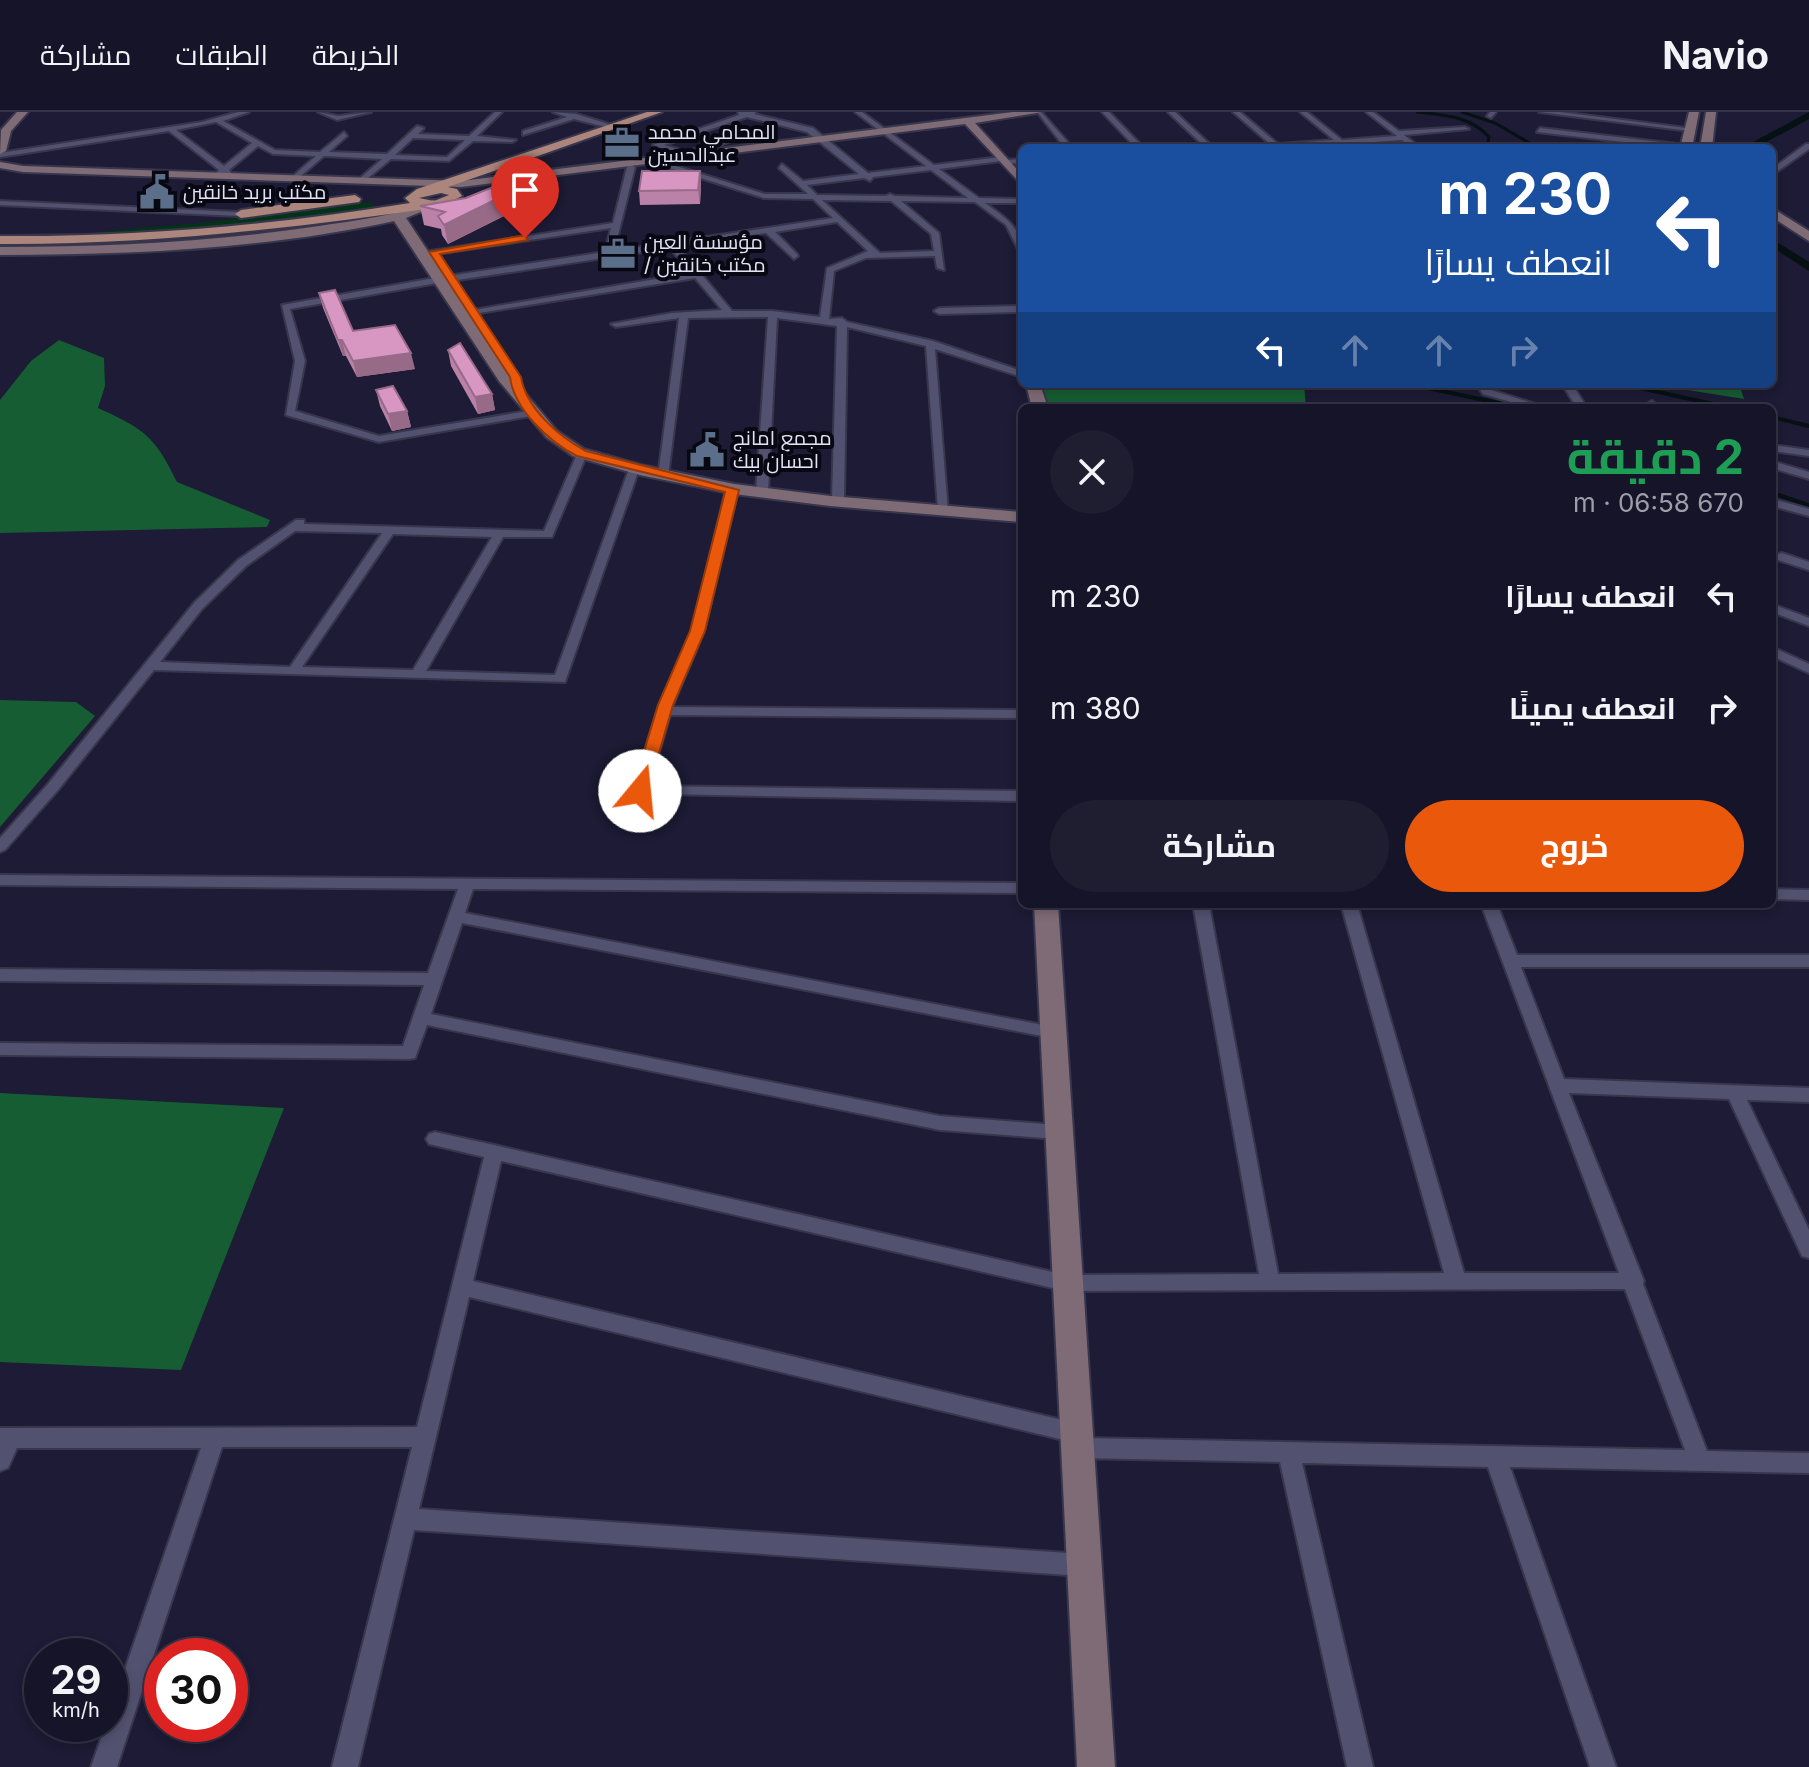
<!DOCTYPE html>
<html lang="ar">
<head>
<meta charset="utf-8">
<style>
  body { margin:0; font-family:Inter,Cairo,sans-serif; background:#1f1d30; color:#f1f3f6; direction:rtl; height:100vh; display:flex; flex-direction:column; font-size:30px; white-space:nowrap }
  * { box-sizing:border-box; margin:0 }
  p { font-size:26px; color:#9e9ea8 }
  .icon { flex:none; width:44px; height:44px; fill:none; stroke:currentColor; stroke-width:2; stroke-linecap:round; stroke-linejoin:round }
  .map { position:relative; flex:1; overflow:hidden; direction:ltr }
  .sheet { position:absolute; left:1018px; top:292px; width:758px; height:504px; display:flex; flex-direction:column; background:#161428; border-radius:12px; box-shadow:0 4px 12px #0003,0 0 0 2px #353345; direction:rtl }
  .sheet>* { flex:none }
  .top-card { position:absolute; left:1018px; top:32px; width:758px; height:244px; border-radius:12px; box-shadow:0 4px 12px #0003,0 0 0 2px #353345; direction:rtl; background:#1a4fa0; color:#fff; overflow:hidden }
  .speed { position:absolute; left:24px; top:1526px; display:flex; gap:16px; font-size:40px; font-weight:700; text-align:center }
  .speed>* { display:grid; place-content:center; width:104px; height:104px; border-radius:50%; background:#161428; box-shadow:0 4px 12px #0003,0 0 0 2px #353345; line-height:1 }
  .speed small { font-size:20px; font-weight:400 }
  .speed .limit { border:12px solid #d22; background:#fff; color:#111 }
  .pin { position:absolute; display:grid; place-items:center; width:68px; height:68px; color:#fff; margin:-82px -34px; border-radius:50% 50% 50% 0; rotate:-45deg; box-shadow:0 0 8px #0007 }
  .pin .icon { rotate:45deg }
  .me { position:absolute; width:88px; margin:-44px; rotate:17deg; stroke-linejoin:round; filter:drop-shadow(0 0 6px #0008) }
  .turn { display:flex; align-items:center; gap:28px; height:168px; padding:0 32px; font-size:36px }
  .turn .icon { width:104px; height:104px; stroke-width:2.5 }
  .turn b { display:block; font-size:56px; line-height:68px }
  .lanes { display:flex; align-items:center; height:76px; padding:0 32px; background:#0003; justify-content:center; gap:40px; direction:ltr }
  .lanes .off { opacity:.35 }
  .round { display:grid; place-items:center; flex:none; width:84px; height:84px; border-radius:42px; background:#1f1d30 }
  .overview { display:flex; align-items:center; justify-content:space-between; height:136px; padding:0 32px }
  h1 { font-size:48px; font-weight:700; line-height:60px; color:#1e9e55 }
  .primary-button { display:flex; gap:16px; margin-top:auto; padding:16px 32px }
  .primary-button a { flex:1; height:92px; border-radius:48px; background:#ea580c; color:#fff; font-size:32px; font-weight:700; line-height:92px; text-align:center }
  .primary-button a+a { background:#1f1d30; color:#f1f3f6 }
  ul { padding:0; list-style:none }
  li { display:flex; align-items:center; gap:24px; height:112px; padding:0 32px }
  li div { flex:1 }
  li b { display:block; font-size:30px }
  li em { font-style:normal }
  header { display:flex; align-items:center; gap:48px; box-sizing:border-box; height:112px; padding:0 40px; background:#161428; border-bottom:2px solid #353345 }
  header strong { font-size:38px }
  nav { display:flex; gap:44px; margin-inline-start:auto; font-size:28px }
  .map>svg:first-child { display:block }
  .green { fill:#023317 }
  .forest { fill:#175d33 }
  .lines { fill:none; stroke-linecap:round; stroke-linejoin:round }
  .stream-far1 { stroke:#051112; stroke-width:3 }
  .stream { stroke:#051112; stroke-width:4 }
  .canal { fill:#051112; fill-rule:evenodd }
  .street-casing { stroke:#38364c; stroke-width:4 }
  .secondary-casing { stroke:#38364c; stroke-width:4 }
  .primary-casing { stroke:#38364c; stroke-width:4 }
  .street { fill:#52516f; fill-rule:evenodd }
  .secondary { fill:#7f6b75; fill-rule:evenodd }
  .primary { fill:#ac857c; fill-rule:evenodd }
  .wall { fill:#ba82a8 }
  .shaded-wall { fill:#976a88 }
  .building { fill:#d897c3; stroke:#976a88; stroke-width:2 }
  .route { fill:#ea580c; stroke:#983908; stroke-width:2 }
  .labels { text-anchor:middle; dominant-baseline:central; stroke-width:8; stroke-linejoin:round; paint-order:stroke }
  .far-poi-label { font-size:20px; fill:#e2e2f4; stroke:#080813; text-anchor:start }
</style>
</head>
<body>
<header>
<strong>Navio</strong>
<nav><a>الخريطة</a><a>الطبقات</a><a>مشاركة</a></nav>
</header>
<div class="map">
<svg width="1809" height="1655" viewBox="0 0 1809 1655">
  <rect width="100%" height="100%" fill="#1d1b35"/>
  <!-- green -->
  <path class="green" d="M370,90L382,99L100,126L106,119L201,111Z"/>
  <!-- forest -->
  <path class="forest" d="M59,228L104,246L105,274L98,296C144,317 155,324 177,370L270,408L267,415L0,421V288L31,249Z
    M1041,272H1304L1306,296H1048Z
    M1650,272H1739L1744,287Z
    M0,588L76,590L95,604L0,715Z
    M0,981L284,996L181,1258L0,1250Z"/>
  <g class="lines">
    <!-- stream-far1 -->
    <path class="stream-far1" d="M1417,0C1443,3 1471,4 1489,25L1487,36
      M1462,0L1495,11L1538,36"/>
    <!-- stream -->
    <path class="stream" d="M1409,272L1522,296
      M1622,272L1731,296
      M1772,305L1809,314
      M1772,381L1809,393"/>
    <!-- canal -->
    <path class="canal" d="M1809,0V7L1755,36H1742Z
      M1772,127L1809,150V159L1772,135Z"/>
    <!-- street casing -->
    <g class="street-casing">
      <path id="street" d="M238,0H249L223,9L275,38L320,40L344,20L347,24L329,40L387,42L417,14L424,16L418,22L469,24L495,0H502L477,24L516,28L512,30L473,29L449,49L391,47L362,71L359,67L382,47L324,44L296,68L293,64L316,44L273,42L258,34L229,58L235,66L224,62L218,65L214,63L219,58L169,19L0,45V41L202,10ZM216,10L252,31L224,54L176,18ZM413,26L465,28L447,45L395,43Z
        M318,0L338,4L371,0L337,8Z
        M553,0L576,2L625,17L621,19L574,7L523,23V19L567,5Z
        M738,0H756L754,2L813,16L868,61L926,54L855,0H862L934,53L1001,45L1004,48L1022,47V51L1004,52L1001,49L939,57L979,86L1022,87V91H985C1003,104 1022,115 1022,140L1018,137L1006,113L975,90L901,89L939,121L944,158L937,156L935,144L866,146L834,159L829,207L842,206L847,210L933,229L1022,259V265L935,237L948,400L938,398L926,234L847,215L844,387L838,390L832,387L837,214L777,206L768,380L762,383L756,380L768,205L688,206L668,364L663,367L658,364L679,206L616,215L611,212L672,201L722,198L695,166L461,204L456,201L691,161L670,136L451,169L447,166L448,164L605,140L611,116L422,144L418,141L613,111L627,55L631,53L635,55L614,139L833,106L813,87L764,86L653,51L660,49L765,82H808L779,56L782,52L803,69L859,62L807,20L747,5L664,33L687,40L751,17L758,19L695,42L697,46L682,45L653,33L739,3ZM931,58L968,86L895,84L890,82L886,84L817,83L807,73L864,66L870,69L873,65ZM822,88L891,89L931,122L934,139L880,141ZM837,110L868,139L827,156L820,205L773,199H732L678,134L766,121L794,147L798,144L797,142L775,120Z
        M1102,0H1109L1144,36H1136Z
        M1168,0H1175L1214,36H1206Z
        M1233,0H1240L1278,32L1334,28L1300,0H1307L1342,28L1397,24L1366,0H1373L1399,19L1465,15L1469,17L1404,23L1421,36H1412L1402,28L1347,32L1343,34L1240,36L1270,32Z
        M1490,0H1496L1491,6L1487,4Z
        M1539,0H1560L1694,17L1690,19Z
        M1038,1H1042L1073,36H1065Z
        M1540,16L1686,33L1690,35L1676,36L1537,20Z
        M1806,32H1809V37L1772,63V57Z
        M0,89L239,100L243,102L239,104L0,93Z
        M440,165L443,166V170L290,197L305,249L295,299L379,324L533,298L537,299V303L379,330L286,303L295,249L282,193Z
        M1022,194V200L939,202L934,199L939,196Z
        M1476,272H1486L1491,278L1548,296H1532L1483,282Z
        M1562,272H1572L1587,296H1577Z
        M1652,289L1660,296H1650L1647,292Z
        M1772,333L1809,338V344L1772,339Z
        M582,339L587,342L552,425H503L426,559L555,563L629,357L638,355L639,357L565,570L154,558L58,678L5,738L0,740V726L48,672L194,491L238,448L296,408H304V412L544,419L577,342ZM295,419L382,421L290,555L160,550L202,497L246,454ZM393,422L492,425L413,558L302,555Z
        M1772,349L1809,360V367L1772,356Z
        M732,375L738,378L704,519L672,595L1022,598V606L670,603L649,674L1022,679V689L615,681L613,678L615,675L634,674L659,593L692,519L726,378Z
        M1772,387L1809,397V404L1772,394Z
        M1782,441L1809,450V458L1778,448V442Z
        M1772,492L1809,506V514L1772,500Z
        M1772,535L1809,552V561L1772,544Z
        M0,763L1022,771V781L473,777L465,801L1058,916L1061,920L1058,924L1052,926L462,811L431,902L940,1004L1057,1013L1063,1015L1066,1020L1063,1025L1057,1027L940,1018L427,913L415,946L409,947L0,943V931L403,934L424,873L0,869V857L428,861L458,777L0,773Z
        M1772,777L1809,778V788L1772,787Z
        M1193,792H1209L1278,1162L1444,1161L1341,792H1357L1464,1161H1619L1481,792H1497L1517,843H1809V855H1521L1564,967L1809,976V990L1747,988L1809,1118V1146L1802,1144L1729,987L1569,981L1644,1169L1643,1172L1707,1339L1809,1341V1361L1510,1355L1616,1655H1590L1488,1355L1302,1351L1373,1655H1347L1280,1350L1076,1346L1068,1343L1065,1336L1068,1329L469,1185L419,1397L1083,1442L1091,1445L1094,1453L1091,1461L1083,1464L414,1418L358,1655H332L412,1335H222L117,1655H91L106,1612H110V1601L201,1336H17L8,1356L0,1359V1316L417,1315L484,1045L429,1032L426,1027L429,1022L435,1020L494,1033L1066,1163L1259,1162ZM501,1049L1066,1179L1625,1177L1685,1338L1083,1326L1086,1321L1083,1314L1075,1311L473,1169Z"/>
    </g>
    <!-- secondary casing -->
    <g class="secondary-casing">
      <path id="secondary" d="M17,0H28L11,19L6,39L0,42L1,18Z
        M1013,0H1043L975,11L1022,63V73L965,12L461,75L23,60L0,56V50L23,54L461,69Z
        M1689,0H1699L1692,36H1680Z
        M1706,0H1716L1712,36H1700Z
        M433,88L443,91L406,106L510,263L557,319L584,337L641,353L734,372L830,384L1022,400V410L830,394L734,382L640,363L573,344L546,325L499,269L394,109C265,137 131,143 0,143V135C107,135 213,130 319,114C358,108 397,104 433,88Z
        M1772,96L1809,119V129L1772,105Z
        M1026,272H1040L1048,296H1032Z
        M1034,792H1058L1115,1655H1077Z"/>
    </g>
    <!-- primary casing -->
    <g class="primary-casing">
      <path id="primary" d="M647,0H662L518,51L519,56L544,62V66L522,65L509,59L508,54L448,75L457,77L462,84L440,95C294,116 148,133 0,132V124C138,125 274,113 410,91L405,86L417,77ZM441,81L449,83L434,89L419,86Z
        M355,83L361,87L359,90L241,106L235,102L241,98Z"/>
    </g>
    <!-- street -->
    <use href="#street" class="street"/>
    <!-- secondary -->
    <use href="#secondary" class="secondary"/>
    <!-- primary -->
    <use href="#primary" class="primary"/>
  </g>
  <!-- wall -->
  <path class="wall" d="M700,59L701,73L700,92L640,93L639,79Z
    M420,94L516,98L448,132L442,123L441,117L424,113Z
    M319,181L353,219L415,257L357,265L346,244H343L323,196Z
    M448,238L492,282L495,298L478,302L451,254Z
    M376,278L407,299L411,315L392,319L380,294Z"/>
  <!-- shaded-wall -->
  <path class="shaded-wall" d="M700,59L701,73L700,92L698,78Z
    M513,79L516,98L448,132L444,113Z
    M338,228H342L346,244H343Z
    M411,241L415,257L357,265L353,249Z
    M492,282L495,298L478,302L475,285Z
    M407,299L411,315L392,319L388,302Z"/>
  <!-- building -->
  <path class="building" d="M642,59H700L698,78L639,79Z
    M508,69L513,79L444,113L438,104L445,100L420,94L466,86Z
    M335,178L353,219L395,213L411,241L353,249L342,228H338L319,181Z
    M460,231L492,282L475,285L448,238Z
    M393,274L407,299L388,302L376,278Z"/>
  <!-- route -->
  <path class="route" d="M525,123L528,128L440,142L521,265C526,296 559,325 586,339L739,378L705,519L673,593L648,679L640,684L632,679L658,593L690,519L725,380L577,344C549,330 514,297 510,265L429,140Z"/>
  <!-- icons -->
  <defs>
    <g id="office-bare" transform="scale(2.76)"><path d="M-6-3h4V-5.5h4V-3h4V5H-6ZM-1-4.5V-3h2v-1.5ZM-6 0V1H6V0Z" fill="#5c6f8a" stroke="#080813" stroke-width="2.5" paint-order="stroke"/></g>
    <g id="civic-bare" transform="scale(2.76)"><path d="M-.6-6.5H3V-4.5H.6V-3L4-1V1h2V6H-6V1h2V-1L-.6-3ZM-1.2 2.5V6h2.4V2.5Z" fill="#5c6f8a" stroke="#080813" stroke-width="2.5" paint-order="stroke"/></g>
  </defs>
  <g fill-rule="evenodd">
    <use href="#office-bare" x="622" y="31"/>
    <use href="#civic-bare" x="157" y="80"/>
    <use href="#office-bare" x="618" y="142"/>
    <use href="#civic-bare" x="707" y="338"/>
  </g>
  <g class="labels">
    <!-- far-poi labels -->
    <g class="far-poi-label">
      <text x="648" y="20">المحامي محمد<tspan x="648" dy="23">عبدالحسين</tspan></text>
      <text x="183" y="80">مكتب بريد خانقين</text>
      <text x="644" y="130">مؤسسة العين<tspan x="644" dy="23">/ مكتب خانقين</tspan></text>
      <text x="733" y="326">مجمع امانج<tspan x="733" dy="23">احسان بيك</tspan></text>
    </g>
  </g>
</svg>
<div class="speed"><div>29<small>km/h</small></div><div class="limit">30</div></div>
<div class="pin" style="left:525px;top:126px;background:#d93025"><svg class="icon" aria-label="arrive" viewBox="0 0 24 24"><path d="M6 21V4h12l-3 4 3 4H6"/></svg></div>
<svg class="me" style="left:640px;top:679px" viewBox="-20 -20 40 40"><circle r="19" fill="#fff"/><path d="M0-13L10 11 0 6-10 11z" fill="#ea580c"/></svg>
<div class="top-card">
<div class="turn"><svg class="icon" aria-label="left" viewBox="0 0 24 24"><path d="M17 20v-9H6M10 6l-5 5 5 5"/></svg><div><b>230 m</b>انعطف يسارًا</div></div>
<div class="lanes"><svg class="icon" aria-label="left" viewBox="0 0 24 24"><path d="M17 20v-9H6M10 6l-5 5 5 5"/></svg><svg class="icon off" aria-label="ahead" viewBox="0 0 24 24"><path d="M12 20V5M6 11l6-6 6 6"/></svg><svg class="icon off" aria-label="ahead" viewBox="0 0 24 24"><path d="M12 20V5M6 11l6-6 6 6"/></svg><svg class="icon off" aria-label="right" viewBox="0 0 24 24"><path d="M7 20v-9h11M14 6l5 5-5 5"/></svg></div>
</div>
<section class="sheet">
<div class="overview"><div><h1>2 دقيقة</h1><p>670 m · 06:58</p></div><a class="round"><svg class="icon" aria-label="close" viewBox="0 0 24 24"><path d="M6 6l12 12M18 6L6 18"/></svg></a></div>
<ul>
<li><svg class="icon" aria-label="left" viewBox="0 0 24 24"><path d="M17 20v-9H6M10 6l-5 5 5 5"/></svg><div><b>انعطف يسارًا</b></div><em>230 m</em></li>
<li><svg class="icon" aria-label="right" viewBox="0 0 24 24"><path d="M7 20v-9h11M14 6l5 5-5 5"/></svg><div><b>انعطف يمينًا</b></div><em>380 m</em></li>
</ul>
<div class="primary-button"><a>خروج</a><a>مشاركة</a></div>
</section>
</div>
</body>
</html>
